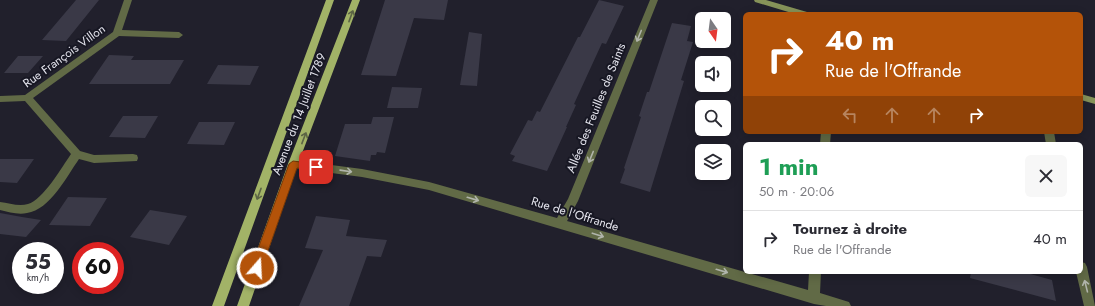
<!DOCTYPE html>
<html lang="fr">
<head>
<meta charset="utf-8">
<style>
  body { margin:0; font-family:Jost,sans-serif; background:#f7f7f7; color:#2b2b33; height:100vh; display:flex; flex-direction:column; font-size:15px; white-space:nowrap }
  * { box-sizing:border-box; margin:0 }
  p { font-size:13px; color:#7c7c81 }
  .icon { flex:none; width:22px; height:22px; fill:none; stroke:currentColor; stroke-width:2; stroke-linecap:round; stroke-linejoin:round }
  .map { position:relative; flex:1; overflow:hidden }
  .side { position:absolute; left:743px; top:142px; width:340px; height:132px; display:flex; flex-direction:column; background:#fff; border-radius:6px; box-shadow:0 2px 10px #0003 }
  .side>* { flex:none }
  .hud { position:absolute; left:743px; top:12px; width:340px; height:122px; border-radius:6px; box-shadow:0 2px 10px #0003; background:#b45309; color:#fff; overflow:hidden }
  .needle { width:26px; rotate:166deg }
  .controls { position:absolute; left:695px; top:12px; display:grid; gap:8px }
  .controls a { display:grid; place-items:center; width:36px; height:36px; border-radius:6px; background:#fff; box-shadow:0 2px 10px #0003; font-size:20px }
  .speed { position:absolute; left:12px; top:242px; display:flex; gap:8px; font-size:20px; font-weight:700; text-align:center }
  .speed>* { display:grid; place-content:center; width:52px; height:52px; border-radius:50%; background:#fff; box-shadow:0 2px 10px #0003; line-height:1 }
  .speed small { font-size:10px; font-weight:400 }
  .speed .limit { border:6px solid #d22; background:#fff; color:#111 }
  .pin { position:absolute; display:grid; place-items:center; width:34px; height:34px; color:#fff; margin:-17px; border-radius:8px; box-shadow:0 2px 6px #0006 }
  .me { position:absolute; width:44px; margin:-22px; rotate:19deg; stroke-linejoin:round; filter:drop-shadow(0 0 3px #0008) }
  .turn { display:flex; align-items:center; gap:14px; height:84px; padding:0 16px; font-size:18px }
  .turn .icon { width:52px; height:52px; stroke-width:2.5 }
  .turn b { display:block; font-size:28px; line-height:34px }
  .lanes { display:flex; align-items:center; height:38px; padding:0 16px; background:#0003; justify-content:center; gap:20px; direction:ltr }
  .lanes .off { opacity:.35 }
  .round { display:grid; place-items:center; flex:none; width:42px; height:42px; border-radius:6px; background:#f7f7f7 }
  .headline { display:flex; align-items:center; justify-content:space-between; height:68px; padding:0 16px }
  h1 { font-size:24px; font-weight:700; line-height:30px; color:#1e9e55 }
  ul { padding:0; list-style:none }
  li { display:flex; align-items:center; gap:12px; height:56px; padding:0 16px; border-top:1px solid #e1e1e2 }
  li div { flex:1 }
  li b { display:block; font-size:15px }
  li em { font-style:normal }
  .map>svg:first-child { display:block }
  .building { fill:#3a3947 }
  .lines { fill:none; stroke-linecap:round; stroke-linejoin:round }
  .street { fill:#616a46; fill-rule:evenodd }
  .secondary { fill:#869359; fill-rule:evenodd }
  .primary { fill:#a2b367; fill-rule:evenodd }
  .oneway { stroke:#5c6545 }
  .oneway2 { stroke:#b0b4ab }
  .route { fill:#b45309; stroke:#753606 }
  .labels { text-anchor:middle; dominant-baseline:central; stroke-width:4; stroke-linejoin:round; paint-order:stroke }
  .street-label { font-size:12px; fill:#e5e5ee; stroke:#171723 }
</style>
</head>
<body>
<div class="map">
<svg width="1095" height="306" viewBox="0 0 1095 306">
  <rect width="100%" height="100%" fill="#21202c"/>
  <!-- building -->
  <path class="building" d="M76,0H99L66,41L42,40Z
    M385,0H448L444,20L414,18L396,76L361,75Z
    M599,0L624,6L606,44L602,43L574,104L576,105L566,127H567L547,171L512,161L515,156L510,154L528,120L532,121L537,111L540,112L578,37H580Z
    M672,23L691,26L687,41L693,42L681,80L684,81L650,192L620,183L625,169L624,168L641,117L639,116L647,92H649Z
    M469,32L482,34L477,86L460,85Z
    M109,55L134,56L131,60H184L170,84H89Z
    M18,56H43L28,73H4Z
    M218,65L259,66L250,85L207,84Z
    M392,87L422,88L418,108H387Z
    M123,116H158L145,138L109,137Z
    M373,117H394L385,153L377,152L376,155H371L370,161L335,156L345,124H371Z
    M199,122H235L224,145L187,144Z
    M0,159H34L17,183L0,182Z
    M68,197L107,198L90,226L49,225Z
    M150,210L187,216L169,245L130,237Z
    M0,213L22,217L41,220L26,237L0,234Z
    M316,216L350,220L346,236L387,240L381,257L367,256L349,306H299L323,250L305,248Z
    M971,272H1023L1052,280L1056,301L970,278Z"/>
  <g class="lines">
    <!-- street -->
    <path class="street" d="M124,0H132L122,30L179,32L183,35L179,38L119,36L33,98L80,151L94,155L133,154L137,155L138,158L137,161L94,163L79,159C67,176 50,210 27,213C18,215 9,212 0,210V202C9,203 19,207 28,204C43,200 62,167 71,154L25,101L0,102V96L25,95L113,32Z
      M650,0H658L578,201L567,221L808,290L809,272H821L820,293L849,302L851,306H826L814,304L429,190L362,177L293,168L289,167L288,164L289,161L293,160L362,169L429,182L557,218L568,199Z
      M821,132H831L830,144H820Z
      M1044,132H1054L1056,144H1046Z
      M1081,262L1085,263L1087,267L1095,306H1084L1076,272H1081Z"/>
    <!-- secondary -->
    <path class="secondary" d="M754,0H766L807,12L808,14H795L755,2Z
      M1081,94L1095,98V104L1081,100Z"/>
    <!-- primary -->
    <path class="primary" d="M326,0H334L224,306H212Z
      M352,0H360L298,164L249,306H237L288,164Z"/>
  </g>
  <!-- one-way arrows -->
  <defs><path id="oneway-shaft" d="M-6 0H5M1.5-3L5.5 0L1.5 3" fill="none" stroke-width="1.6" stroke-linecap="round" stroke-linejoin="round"/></defs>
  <g class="oneway">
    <use href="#oneway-shaft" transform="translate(351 16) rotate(-70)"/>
    <use href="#oneway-shaft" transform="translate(304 138) rotate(-69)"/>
    <use href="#oneway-shaft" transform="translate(259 194) rotate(110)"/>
  </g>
  <g class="oneway2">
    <use href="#oneway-shaft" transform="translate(639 36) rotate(112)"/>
    <use href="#oneway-shaft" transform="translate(591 157) rotate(112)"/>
    <use href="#oneway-shaft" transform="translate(346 171) rotate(8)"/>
    <use href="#oneway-shaft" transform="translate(473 199) rotate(16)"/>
    <use href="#oneway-shaft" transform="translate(598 235) rotate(18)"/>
    <use href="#oneway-shaft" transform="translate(722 271) rotate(16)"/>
    <use href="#oneway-shaft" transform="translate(1086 286) rotate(-104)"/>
  </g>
  <!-- route -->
  <path class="route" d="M293,161L316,164L320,167L316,171L297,168L262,268L260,271L257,272L253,271L251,268L289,164Z"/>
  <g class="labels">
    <!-- street labels -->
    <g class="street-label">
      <text transform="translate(64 56) rotate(-36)">Rue François Villon</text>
      <text transform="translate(596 108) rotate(-68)">Allée des Feuilles de Saints</text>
      <text transform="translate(299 114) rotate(-69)">Avenue du 14 Juillet 1789</text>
      <text transform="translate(575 214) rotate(17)">Rue de l'Offrande</text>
    </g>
  </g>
</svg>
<div class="controls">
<a><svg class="needle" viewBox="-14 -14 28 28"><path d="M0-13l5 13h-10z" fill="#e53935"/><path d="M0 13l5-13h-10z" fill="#7c7c81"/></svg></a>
<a><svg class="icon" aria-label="sound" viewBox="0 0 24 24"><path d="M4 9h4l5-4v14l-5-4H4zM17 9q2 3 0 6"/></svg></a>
<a><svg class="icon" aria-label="search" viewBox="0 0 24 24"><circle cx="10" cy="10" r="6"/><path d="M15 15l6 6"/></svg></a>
<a><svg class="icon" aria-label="layers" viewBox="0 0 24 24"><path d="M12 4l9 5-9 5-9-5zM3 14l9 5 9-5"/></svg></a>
</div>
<div class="speed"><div>55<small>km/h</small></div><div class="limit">60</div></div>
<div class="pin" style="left:316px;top:167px;background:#d93025"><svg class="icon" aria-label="arrive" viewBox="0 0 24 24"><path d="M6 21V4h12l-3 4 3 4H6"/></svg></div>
<svg class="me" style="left:257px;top:268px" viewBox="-20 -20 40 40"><circle r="17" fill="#b45309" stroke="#fff" stroke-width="3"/><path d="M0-11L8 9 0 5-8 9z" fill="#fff"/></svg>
<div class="hud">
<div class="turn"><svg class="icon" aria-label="right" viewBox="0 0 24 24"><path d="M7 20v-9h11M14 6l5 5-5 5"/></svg><div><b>40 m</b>Rue de l'Offrande</div></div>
<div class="lanes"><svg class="icon off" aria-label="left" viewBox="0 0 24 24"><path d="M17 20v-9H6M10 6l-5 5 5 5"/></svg><svg class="icon off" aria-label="ahead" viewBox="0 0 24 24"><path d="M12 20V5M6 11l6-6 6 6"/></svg><svg class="icon off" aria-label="ahead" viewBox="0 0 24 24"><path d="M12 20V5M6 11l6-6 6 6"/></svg><svg class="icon" aria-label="right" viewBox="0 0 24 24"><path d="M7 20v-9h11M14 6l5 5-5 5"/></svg></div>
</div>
<section class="side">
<div class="headline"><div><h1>1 min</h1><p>50 m · 20:06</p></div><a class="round"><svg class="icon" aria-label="close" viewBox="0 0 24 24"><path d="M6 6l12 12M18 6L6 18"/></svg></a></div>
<ul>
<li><svg class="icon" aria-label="right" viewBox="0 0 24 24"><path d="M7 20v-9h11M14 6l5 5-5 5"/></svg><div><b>Tournez à droite</b><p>Rue de l'Offrande</p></div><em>40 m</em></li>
</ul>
</section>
</div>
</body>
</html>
